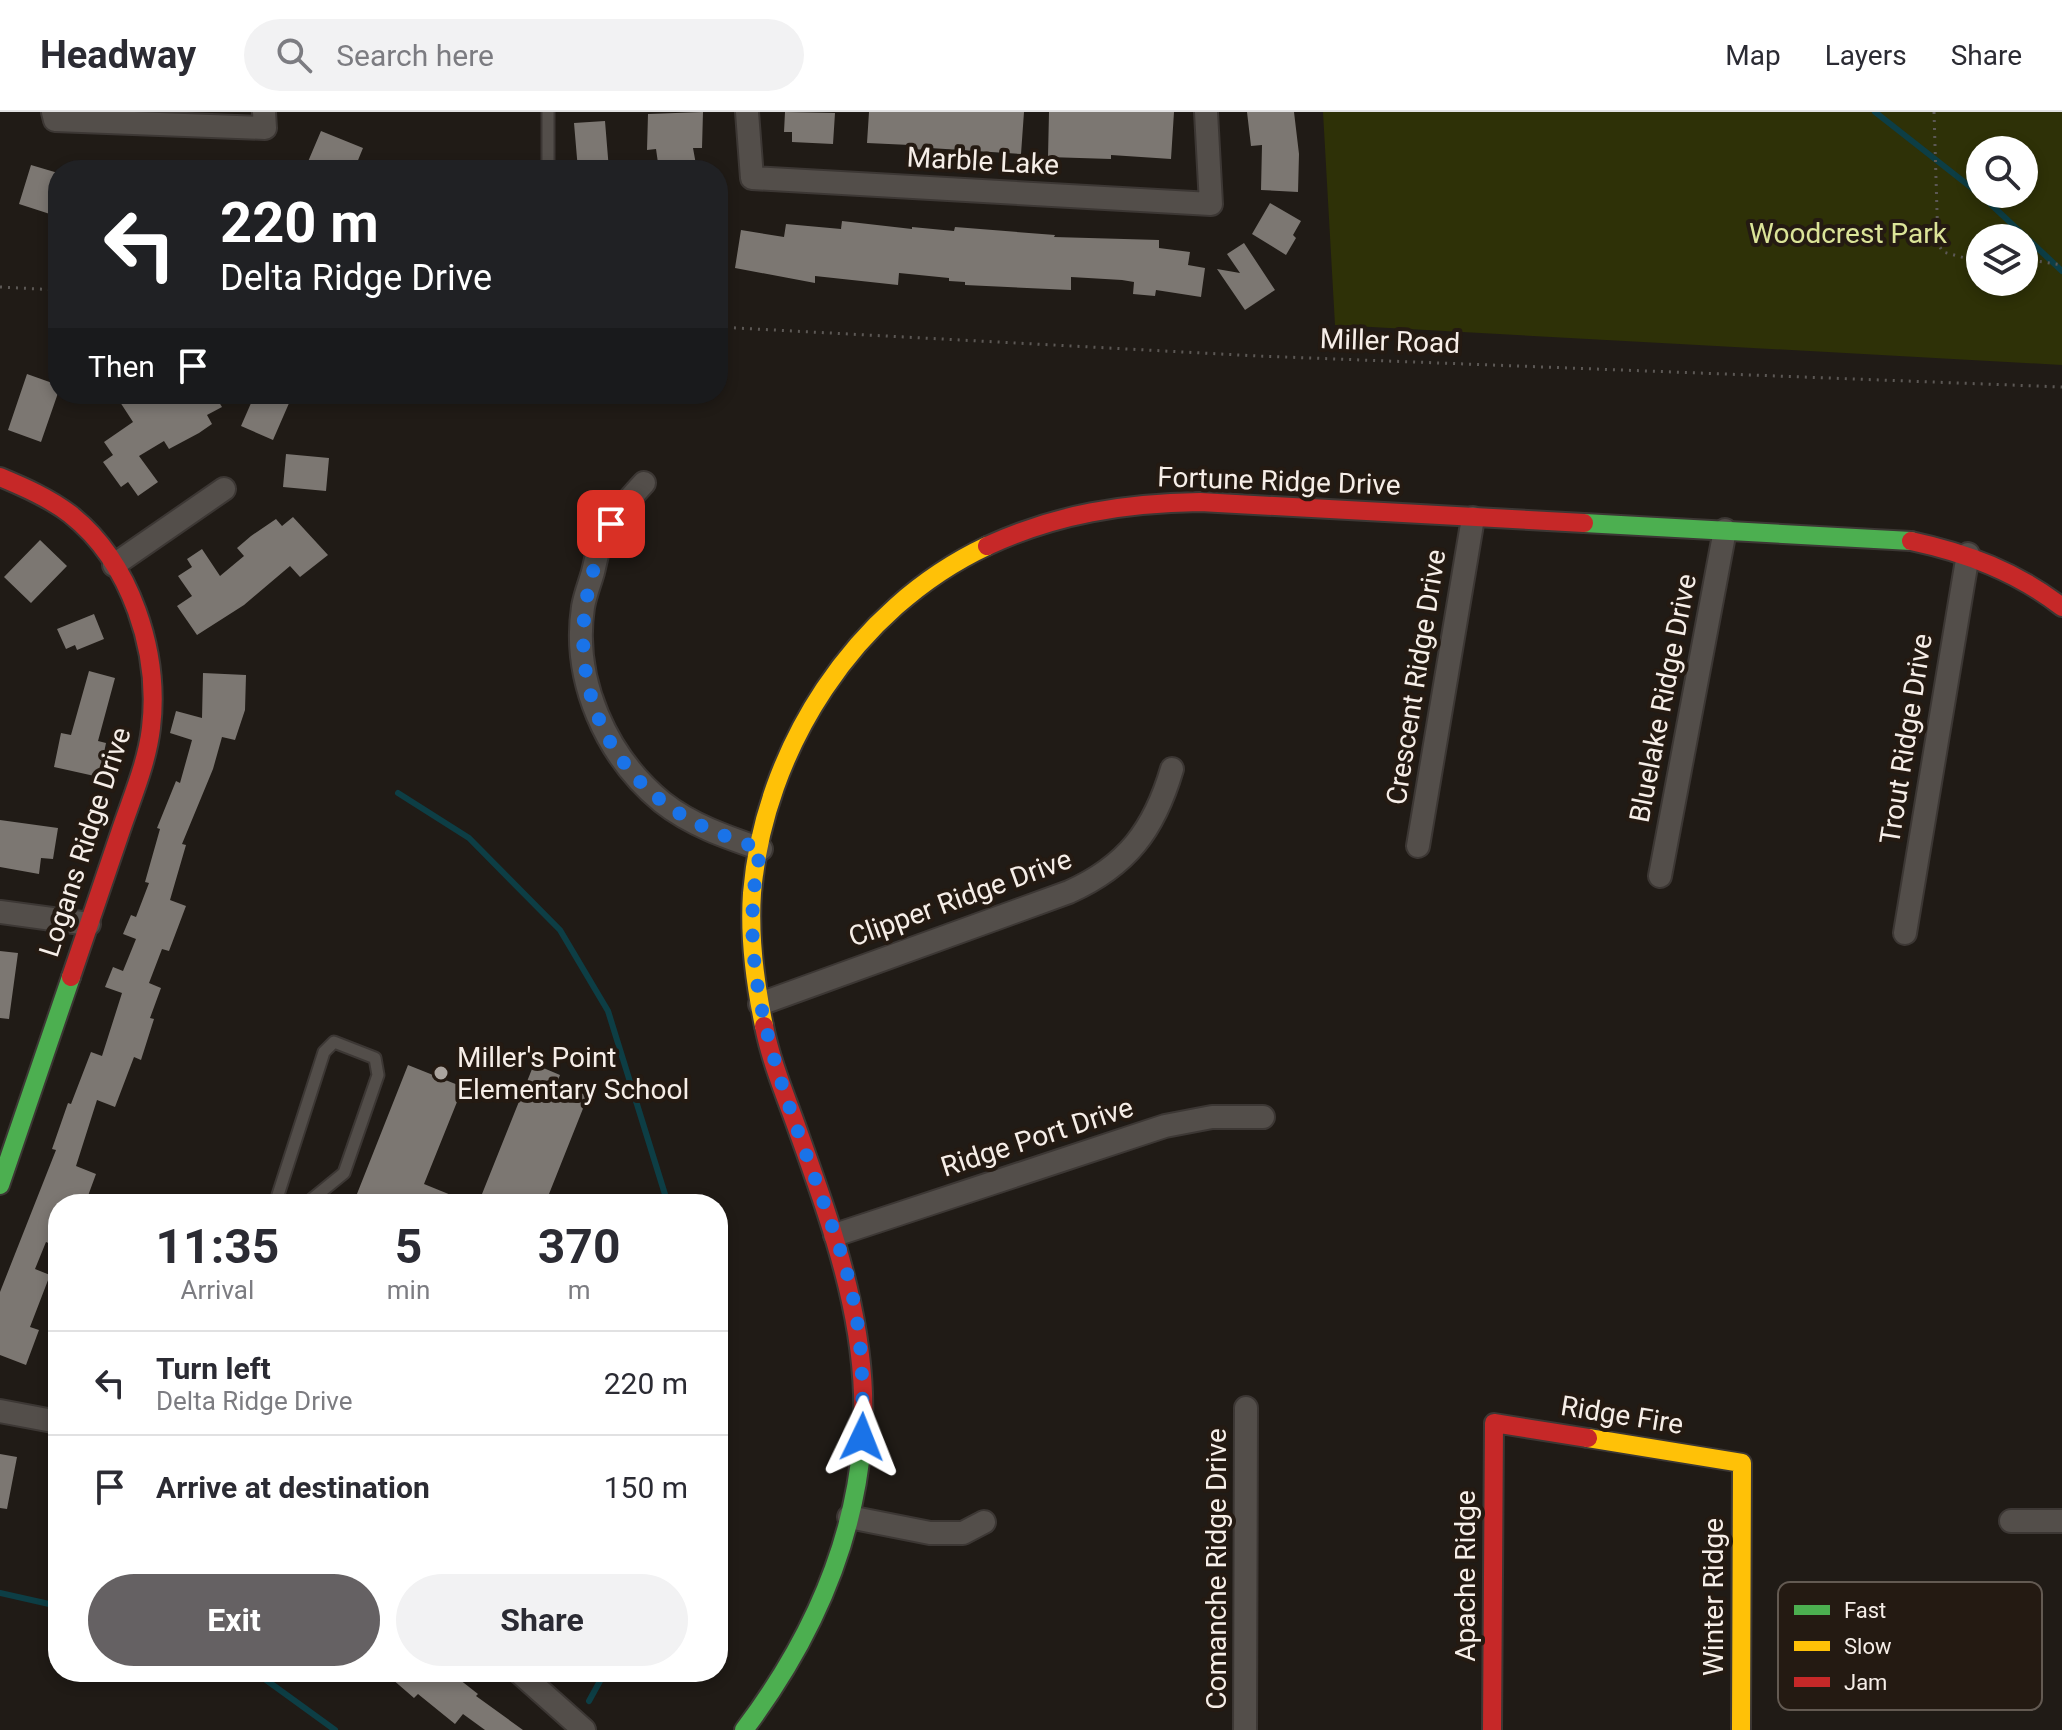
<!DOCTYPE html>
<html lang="en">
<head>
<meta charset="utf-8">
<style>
  body { margin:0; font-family:Roboto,sans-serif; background:#f2f2f3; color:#2b2b33; height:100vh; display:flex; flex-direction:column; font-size:30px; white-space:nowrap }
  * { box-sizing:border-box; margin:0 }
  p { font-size:26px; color:#7c7c81 }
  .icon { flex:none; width:44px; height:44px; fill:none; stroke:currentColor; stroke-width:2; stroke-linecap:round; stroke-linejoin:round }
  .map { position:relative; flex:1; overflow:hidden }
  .details { position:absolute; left:48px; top:1082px; width:680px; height:488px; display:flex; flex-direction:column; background:#fff; border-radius:32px; box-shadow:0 4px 12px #0003 }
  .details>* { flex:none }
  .guide { position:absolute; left:48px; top:48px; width:680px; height:244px; border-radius:32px; box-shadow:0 4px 12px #0003; background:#202124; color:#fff; overflow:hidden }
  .tools { position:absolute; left:1966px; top:24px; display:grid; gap:16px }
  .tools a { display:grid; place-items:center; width:72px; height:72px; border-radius:50%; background:#fff; box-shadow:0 4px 12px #0003; font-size:40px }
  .pin { position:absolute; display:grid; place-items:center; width:68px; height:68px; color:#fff; margin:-34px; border-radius:16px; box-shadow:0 4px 12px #0006 }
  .me { position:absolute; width:88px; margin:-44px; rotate:2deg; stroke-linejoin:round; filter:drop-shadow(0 0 6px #0008) }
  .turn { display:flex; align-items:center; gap:28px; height:168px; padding:0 40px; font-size:36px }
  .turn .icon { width:104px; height:104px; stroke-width:2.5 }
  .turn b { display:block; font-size:56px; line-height:68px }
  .then { display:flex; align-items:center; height:76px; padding:0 40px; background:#0003; gap:16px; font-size:30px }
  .eta { display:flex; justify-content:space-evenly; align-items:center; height:136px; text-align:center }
  .eta b { font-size:48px; font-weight:700; line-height:56px }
  .action { display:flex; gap:16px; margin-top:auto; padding:16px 40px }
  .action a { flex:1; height:92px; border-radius:48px; background:#656163; color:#fff; font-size:32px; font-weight:700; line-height:92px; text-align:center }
  .action a+a { background:#f2f2f3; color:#2b2b33 }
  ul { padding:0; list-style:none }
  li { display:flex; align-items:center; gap:24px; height:104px; padding:0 40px; border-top:2px solid #e1e1e2 }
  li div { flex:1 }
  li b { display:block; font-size:30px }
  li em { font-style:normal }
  header { display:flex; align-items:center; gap:48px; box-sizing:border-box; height:112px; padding:0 40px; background:#fff; border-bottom:2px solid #e1e1e2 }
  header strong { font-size:38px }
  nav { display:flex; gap:44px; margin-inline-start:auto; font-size:28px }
  .search { width:560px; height:72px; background:#f2f2f3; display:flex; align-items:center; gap:20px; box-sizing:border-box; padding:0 28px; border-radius:44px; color:#7c7c81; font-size:30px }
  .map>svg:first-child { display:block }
  .green { fill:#2e3107; fill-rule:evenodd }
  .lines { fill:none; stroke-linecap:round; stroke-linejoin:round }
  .stream { stroke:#0d3e45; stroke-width:6 }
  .building { fill:#7c7772 }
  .lane-casing { stroke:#3c3734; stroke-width:15 }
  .street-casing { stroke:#3c3734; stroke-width:26 }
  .fast-casing { stroke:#3c3734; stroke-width:22 }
  .slow-casing { stroke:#3c3734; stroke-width:22 }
  .jam-casing { stroke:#3c3734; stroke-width:22 }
  .path { stroke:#5c5855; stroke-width:3; stroke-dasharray:2 6; stroke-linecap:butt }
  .lane { stroke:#534e4a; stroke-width:11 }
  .street { stroke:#534e4a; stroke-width:22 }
  .fast { stroke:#4caf50; stroke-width:18 }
  .slow { stroke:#ffc107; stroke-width:18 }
  .jam { stroke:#c62828; stroke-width:18 }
  .route { stroke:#1a73e8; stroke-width:14; stroke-dasharray:0 25.2 }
  .poi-dot { fill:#aba49e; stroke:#241a12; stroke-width:3 }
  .labels { text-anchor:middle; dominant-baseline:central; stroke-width:8; stroke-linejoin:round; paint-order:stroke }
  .street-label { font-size:28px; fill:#f6eee8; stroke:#241a12 }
  .park-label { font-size:28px; fill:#dbe498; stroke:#241a12 }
  .poi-label { font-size:28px; fill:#f6eee8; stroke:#241a12; text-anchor:start }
  .key { fill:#241a12; stroke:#635a52; stroke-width:2 }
  .key-label { font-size:22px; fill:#f6eee8 }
</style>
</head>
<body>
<header>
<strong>Headway</strong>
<div class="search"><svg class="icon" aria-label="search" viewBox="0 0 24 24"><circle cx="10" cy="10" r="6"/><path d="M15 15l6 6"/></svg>Search here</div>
<nav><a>Map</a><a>Layers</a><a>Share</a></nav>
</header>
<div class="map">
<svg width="2062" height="1618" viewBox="0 0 2062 1618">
  <rect width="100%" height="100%" fill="#201b16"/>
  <!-- green -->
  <path class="green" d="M1323,0H2062V253L1335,213ZM1980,38H2024V82H1980ZM1980,126H2024V170H1980Z"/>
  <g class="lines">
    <!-- stream -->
    <path class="stream" d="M1875,0L1982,84L2062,159
      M398,681L469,726L560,818L608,899L668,1092
      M0,1481L58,1494
      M255,1560L335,1618
      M589,1589L605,1560"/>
  </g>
  <!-- building -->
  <path class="building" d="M703,0L702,36H693L697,58H659L656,37L647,38L648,2Z
    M785,0L835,1L833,32L792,30V20H784Z
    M869,0H1024L1021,42L930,36V38L910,37V33L867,31Z
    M1049,0H1174L1171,47L1111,43V47L1048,45Z
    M1247,0H1294L1299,42L1298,80L1261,78L1262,33L1251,34Z
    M605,9L609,58H578L574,11Z
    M321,19L363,36L354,58H321L307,52Z
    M31,53L58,61V87L53,103L19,92Z
    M1270,91L1301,109L1293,123L1296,126L1286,143L1252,122Z
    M842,109L912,117V115L954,119L955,115L1055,123L1054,125L1159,128V136L1190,140L1188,153L1205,156L1201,185L1156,178L1155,184L1133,182L1134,170L1122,168L1071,165V178L965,173V170L949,169V166L899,161L898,173L815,164V171L735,156L741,118L784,125L786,112L841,117Z
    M1244,131L1275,178L1245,198L1217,157L1240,161L1227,142Z
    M27,262L58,273V281L41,330L8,318Z
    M133,282H214L222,295L207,303L212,312L199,321L169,337L164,329L139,344L158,370L138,384L128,370L121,375L103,350L113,343L104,330L133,310L120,290Z
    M255,282H293L273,328L241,314Z
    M286,342L329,346L326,379L283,375Z
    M293,405L328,443L300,465L290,454L244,493L197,523L177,494L192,484L178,464L192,455L187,447L202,437L220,464L244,444L237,436L251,424L276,407L282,414Z
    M40,428L67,454L31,491L4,465Z
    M94,502L104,527L77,538L75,533L66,537L57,517Z
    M89,559L115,566L98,629L106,631L99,665L54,655L61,621L71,623Z
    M203,561L246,563L245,598L235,628L222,625L213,657L182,732L186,733L170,788L186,794L169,839L162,837L149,871L161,876L150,906L154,907L141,948L134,945L115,995L97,988L76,1054L96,1062L85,1092H58V1135L46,1130L35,1157L50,1163L30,1215L39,1218L26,1253L0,1243V1180L56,1038L52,1037L68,991L71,992L91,940L102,944L122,881L105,875L113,855L123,859L136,827L123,822L131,803L136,805L149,771L145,770L160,717L157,716L176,669L180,671L192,628L170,621L176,599L202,606Z
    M0,708L58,716L53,747L41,746L39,762L0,755Z
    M0,839L18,841L9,907L0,906Z
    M534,952L560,963L557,971L588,984L545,1092H478Z
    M408,953L463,975L424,1072L473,1092H353Z
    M0,1342L17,1345L7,1397L0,1396Z
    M384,1560H450L478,1582L476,1584L523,1618H485L463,1602L455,1612L418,1582L414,1586Z"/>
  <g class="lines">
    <!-- lane casing -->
    <g class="lane-casing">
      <path id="lane" d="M548,0V58
        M278,1092L277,1086L324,940L334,930L375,946L378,963L344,1061L306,1092"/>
    </g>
    <!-- street casing -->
    <g class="street-casing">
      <path id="street" d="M53,0L55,8L265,16L264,0
        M747,0L752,66L1211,92L1206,0
        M644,371C628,388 614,404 603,424C598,435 596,448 593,460C590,471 585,483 583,495C572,568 606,644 662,690C691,713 726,725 761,737
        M114,453L224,377
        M1418,734L1473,406
        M1660,764L1725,418
        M0,800L89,812
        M1905,821L1968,442
        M760,892L1069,780C1127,754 1154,718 1172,657
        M835,1123L1165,1014L1212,1005H1263
        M0,1299L58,1310
        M849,1405L930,1421H963L984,1410
        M2011,1409H2062
        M519,1560L584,1618
        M1245,1618L1246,1296"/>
    </g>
    <!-- fast casing -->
    <g class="fast-casing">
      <path id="fast" d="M1584,411L1911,429
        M0,1073L71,865
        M744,1618C808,1533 853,1438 862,1330"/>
    </g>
    <!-- slow casing -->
    <g class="slow-casing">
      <path id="slow" d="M764,914C755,871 749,825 752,781C764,637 855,496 987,434
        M1588,1326L1742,1351L1741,1618"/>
    </g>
    <!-- jam casing -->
    <g class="jam-casing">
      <path id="jam" d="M0,365C24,375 49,386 70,402C131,450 160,540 151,616C147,650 133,683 122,715C105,765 88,815 71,865
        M1911,429C1967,441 2017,460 2062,495
        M987,434C1056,402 1125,391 1200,390L1584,411
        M764,914C771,950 786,985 798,1019C834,1120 871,1221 862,1330
        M1492,1618L1494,1311L1588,1326"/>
    </g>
    <!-- path -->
    <path class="path" d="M1934,0L1938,132L1943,140L1980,150
      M2024,147L2062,153
      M0,175L58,178
      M718,215L1258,244L2062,275"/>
    <!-- lane -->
    <use href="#lane" class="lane"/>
    <!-- street -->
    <use href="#street" class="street"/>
    <!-- fast -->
    <use href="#fast" class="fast"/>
    <!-- slow -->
    <use href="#slow" class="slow"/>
    <!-- jam -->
    <use href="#jam" class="jam"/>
  </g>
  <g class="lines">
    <!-- route -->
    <path class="route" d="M611,412C601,428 597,445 592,463C568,549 593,639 667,693C695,714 727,725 761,737C732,857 782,974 822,1086C835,1122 849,1160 855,1197C863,1240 863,1282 862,1325"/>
  </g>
  <!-- markers -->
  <circle class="poi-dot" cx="441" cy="961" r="8"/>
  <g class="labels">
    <!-- street labels -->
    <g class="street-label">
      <text transform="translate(983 49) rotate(3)">Marble Lake</text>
      <text transform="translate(1390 229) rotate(2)">Miller Road</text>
      <text transform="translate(1279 369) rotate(2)">Fortune Ridge Drive</text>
      <text transform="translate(1416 565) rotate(-81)">Crescent Ridge Drive</text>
      <text transform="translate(1663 586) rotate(-79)">Bluelake Ridge Drive</text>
      <text transform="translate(1906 627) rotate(-81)">Trout Ridge Drive</text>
      <text transform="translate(85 730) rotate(-72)">Logans Ridge Drive</text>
      <text transform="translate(960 786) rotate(-20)">Clipper Ridge Drive</text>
      <text transform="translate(1037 1025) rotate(-18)">Ridge Port Drive</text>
      <text transform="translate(1622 1303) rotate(9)">Ridge Fire</text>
      <text transform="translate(1216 1457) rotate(-90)">Comanche Ridge Drive</text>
      <text transform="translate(1465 1464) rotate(-90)">Apache Ridge</text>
      <text transform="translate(1713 1485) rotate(-90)">Winter Ridge</text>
    </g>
    <!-- park labels -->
    <g class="park-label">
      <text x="1848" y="121">Woodcrest Park</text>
    </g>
    <!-- poi labels -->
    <g class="poi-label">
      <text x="457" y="945">Miller's Point<tspan x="457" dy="32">Elementary School</tspan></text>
    </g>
  </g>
  <!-- legend -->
  <rect x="1778" y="1470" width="264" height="128" rx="12" class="key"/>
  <rect x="1794" y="1493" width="36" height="10" fill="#4caf50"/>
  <rect x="1794" y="1529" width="36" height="10" fill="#ffc107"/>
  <rect x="1794" y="1565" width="36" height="10" fill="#c62828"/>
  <g class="key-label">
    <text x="1844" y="1506">Fast</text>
    <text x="1844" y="1542">Slow</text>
    <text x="1844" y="1578">Jam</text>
  </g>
</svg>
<div class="tools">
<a><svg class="icon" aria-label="search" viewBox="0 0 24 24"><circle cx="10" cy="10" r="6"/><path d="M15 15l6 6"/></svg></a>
<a><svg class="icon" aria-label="layers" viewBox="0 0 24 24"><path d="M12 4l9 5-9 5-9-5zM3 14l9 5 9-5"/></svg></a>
</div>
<div class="pin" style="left:611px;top:412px;background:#d93025"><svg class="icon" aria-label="arrive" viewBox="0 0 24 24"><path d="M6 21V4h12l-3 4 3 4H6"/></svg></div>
<svg class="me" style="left:862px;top:1325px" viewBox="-20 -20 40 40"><path d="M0-17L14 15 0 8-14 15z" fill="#1a73e8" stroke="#fff" stroke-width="4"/></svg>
<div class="guide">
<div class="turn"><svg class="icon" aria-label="left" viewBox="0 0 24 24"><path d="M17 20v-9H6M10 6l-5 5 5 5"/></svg><div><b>220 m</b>Delta Ridge Drive</div></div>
<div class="then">Then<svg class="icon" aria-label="arrive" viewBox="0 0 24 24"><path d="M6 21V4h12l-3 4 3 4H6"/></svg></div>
</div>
<section class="details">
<div class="eta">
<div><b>11:35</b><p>Arrival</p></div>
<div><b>5</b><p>min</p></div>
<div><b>370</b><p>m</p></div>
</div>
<ul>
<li><svg class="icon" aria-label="left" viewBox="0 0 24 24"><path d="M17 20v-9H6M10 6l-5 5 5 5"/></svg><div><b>Turn left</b><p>Delta Ridge Drive</p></div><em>220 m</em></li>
<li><svg class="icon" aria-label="arrive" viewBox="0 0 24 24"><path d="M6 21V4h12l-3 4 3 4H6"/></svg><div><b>Arrive at destination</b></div><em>150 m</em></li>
</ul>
<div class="action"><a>Exit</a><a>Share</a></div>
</section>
</div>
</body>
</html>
